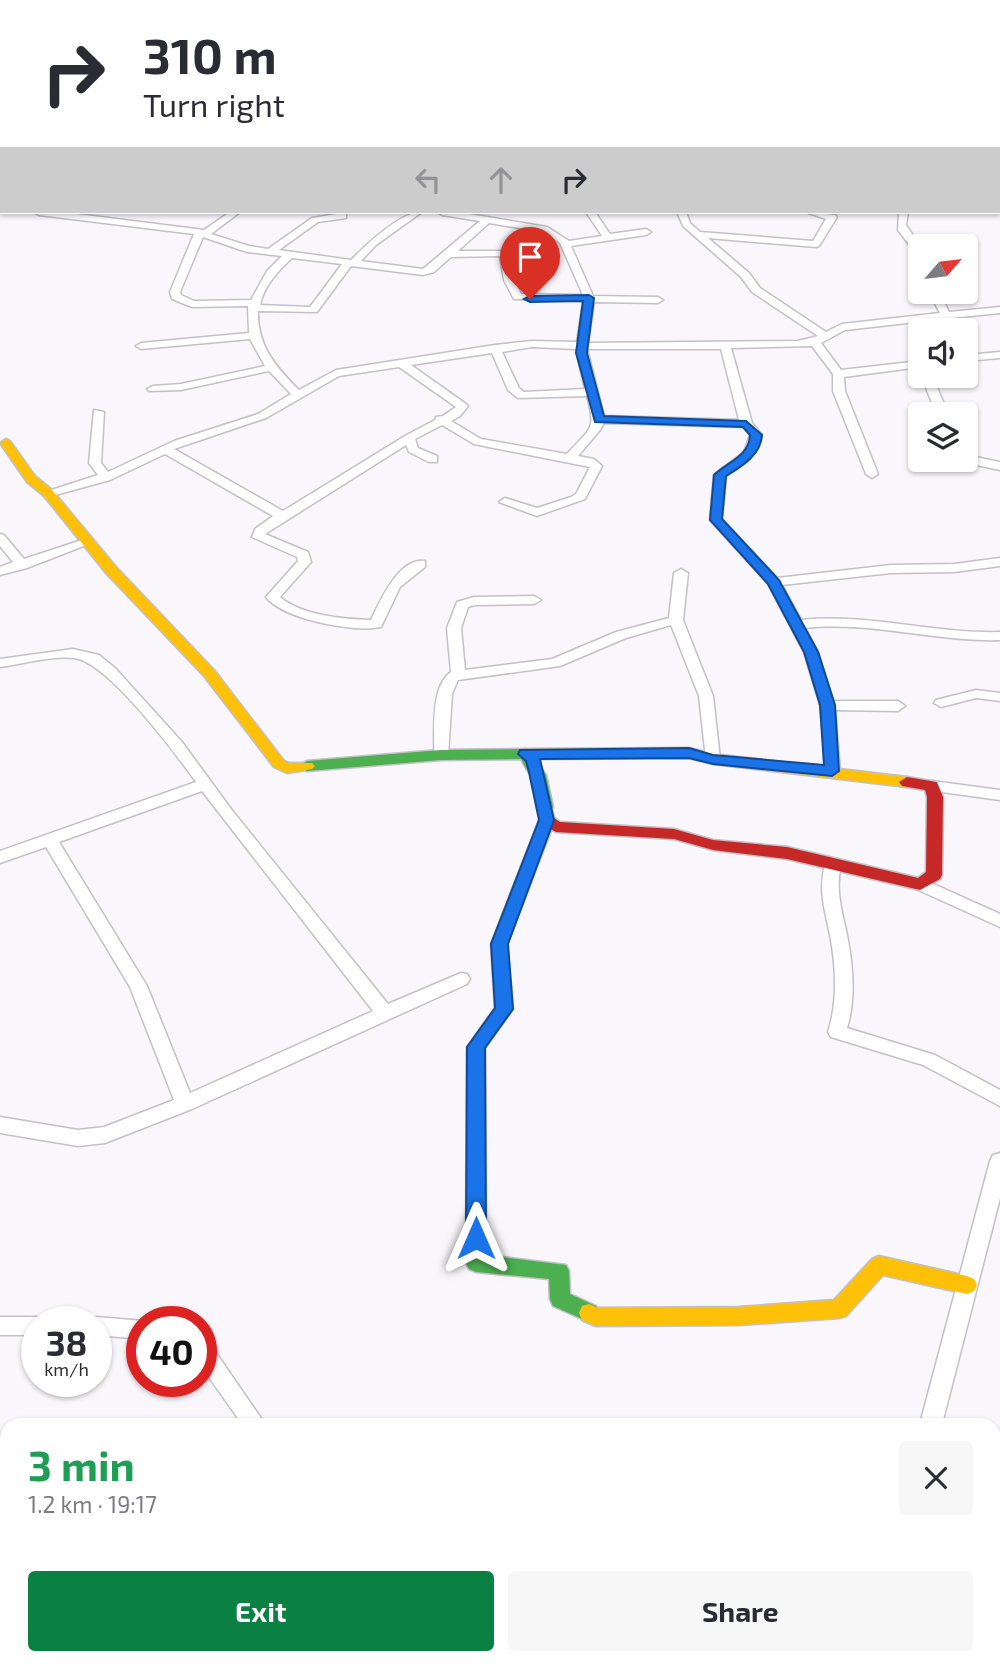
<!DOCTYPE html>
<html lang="en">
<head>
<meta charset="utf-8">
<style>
  body { margin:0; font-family:"Exo 2",sans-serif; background:#f7f7f7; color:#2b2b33; height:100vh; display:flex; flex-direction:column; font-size:26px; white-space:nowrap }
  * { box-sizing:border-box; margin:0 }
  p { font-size:23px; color:#7c7c81 }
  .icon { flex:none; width:38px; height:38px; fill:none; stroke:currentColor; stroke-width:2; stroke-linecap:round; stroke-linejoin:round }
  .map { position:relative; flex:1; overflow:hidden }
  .details { position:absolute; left:0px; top:1418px; width:1001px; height:247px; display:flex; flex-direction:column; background:#fff; border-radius:21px 21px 0 0; box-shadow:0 2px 5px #0004 }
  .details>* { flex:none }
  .guide { position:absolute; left:0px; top:0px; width:1001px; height:214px; box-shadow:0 2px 5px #0004; background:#fff; color:#2b2b33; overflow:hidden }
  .needle { width:46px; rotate:62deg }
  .fabs { position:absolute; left:908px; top:234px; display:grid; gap:14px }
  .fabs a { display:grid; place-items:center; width:70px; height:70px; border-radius:7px; background:#fff; box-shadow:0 2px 5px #0004; font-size:35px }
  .speed { position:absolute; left:21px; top:1306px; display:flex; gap:14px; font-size:35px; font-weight:700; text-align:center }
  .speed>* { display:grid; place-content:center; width:91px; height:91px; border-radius:50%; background:#fff; box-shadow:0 2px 5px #0004; line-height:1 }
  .speed small { font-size:18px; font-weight:400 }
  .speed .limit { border:10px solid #d22; background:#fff; color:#111 }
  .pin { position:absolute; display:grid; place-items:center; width:60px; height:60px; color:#fff; margin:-72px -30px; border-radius:50% 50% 50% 0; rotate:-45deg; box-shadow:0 0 7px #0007 }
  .pin .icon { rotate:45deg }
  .me { position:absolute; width:77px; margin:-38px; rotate:0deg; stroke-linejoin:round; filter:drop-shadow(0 0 5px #0008) }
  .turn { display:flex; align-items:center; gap:24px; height:147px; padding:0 28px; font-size:32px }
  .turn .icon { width:91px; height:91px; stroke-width:2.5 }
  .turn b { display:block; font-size:49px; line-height:60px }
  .lanes { display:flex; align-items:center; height:66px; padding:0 28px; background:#0003; justify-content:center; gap:35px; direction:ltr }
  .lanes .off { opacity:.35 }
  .round { display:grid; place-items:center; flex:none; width:74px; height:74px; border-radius:7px; background:#f7f7f7 }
  .overview { display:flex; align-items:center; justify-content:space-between; height:119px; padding:0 28px }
  h1 { font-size:42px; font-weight:700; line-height:52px; color:#1e9e55 }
  .primary-button { display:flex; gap:14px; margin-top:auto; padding:14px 28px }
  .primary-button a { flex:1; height:80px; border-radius:7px; background:#0b8043; color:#fff; font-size:28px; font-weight:700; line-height:80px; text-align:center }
  .primary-button a+a { background:#f7f7f7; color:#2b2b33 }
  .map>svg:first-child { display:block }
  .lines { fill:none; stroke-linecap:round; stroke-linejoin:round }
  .stream { stroke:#d4e0f9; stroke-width:2.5 }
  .street-casing { stroke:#c3c0c6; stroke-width:3 }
  .fast-casing { stroke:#c3c0c6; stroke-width:3 }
  .slow-casing { stroke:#c3c0c6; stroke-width:3 }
  .jam-casing { stroke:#c3c0c6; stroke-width:3 }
  .street { fill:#fefeff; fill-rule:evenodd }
  .fast { fill:#4caf50; fill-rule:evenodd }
  .slow { fill:#ffc107; fill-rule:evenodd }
  .jam { fill:#c62828; fill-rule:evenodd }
  .route { fill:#1a73e8; stroke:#114b97; stroke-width:2 }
</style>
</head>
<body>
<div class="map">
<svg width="1000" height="1664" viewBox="0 0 1000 1664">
  <rect width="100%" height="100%" fill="#f9f7fc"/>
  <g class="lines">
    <!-- stream -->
    <path class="stream" d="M70,0L74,2"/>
    <!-- street casing -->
    <g class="street-casing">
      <path id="street" d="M0,0H6L0,3Z
        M211,0H248L250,2H213Z
        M387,0H401L385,2Z
        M407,0L419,2H409Z
        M465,0L479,2H467Z
        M638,0H646L647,2H640Z
        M722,0L735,2H724Z
        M806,0H815L816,2H808Z
        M906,0H921L904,2Z
        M980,0L992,2H982Z
        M999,7H1000V11H999Z
        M999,34H1000L999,39Z
        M0,49H2V53H0Z
        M999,66H1000V70H999Z
        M999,96H1000V100H999Z
        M0,98H2V102H0Z
        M0,130H2V136H0Z
        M999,135H1000V141H999Z
        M999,153H1000V159H999Z
        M2,154V160L0,161V155Z
        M0,170H2V176H0Z
        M999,183H1000V189H999Z
        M0,201H2V207H0Z
        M34,212H61L204,230L230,212H240L211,234L249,246L268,249L312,218L343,213L346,214V218L318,222L279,250L351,260C367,244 400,212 422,212L376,245L361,261L423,269L480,221L442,215L438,212H457L547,227L569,241L602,236L586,212H595L610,234L646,229L651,232L646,235L571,246L593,296L658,297L663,300L658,303L594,302L588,343L798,341L818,336L752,292L741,277L683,226L677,212H686L690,223L700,232L813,241L826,219L806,212L835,215L837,217L819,246L816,247L708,238L749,273L760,288L826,332L842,324L940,313L929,292H939L949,312L1000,307V313L952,318L947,321L943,319L845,330L821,343L841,370L920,361V367L844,377L845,391L878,474L872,478L866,474L833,391V374L812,346L731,348L752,423L762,435C758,456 742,465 726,476L722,519L777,578L891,565L954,564L1000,558V566L954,572L891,573L782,585L801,620C868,613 933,634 1000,632V640C935,642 870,621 805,628L818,652L833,701H898L905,706L898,711L835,710L840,771L832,776L827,774L820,705L804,652L768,584L710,520L714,475L744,452L750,435L743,427L604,423L600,430L578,456L594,459L602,466L585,499L537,516L499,502L505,498L537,508L571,497L576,494L590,467L474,444L442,425L415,439L418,448L437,456V462H429L409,452L406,445L265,534L308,552L311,562L280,597C302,616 344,619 371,620C380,601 399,557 425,561V567L400,587L381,627C354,633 283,619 266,597L298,561L297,557L252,537L255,529L273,516L165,454L110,480L48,497L42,493L98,475L89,463L94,410L104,412L101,463L108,472L174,441L258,414L291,394L269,371L181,390L149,391L147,389L153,386L181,384L265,366L250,339L141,349L136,346L141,343L249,333L248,306L192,307L172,299L170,292L194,234L39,215ZM489,223L544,232L560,243L583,295L521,294L514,280L507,251H458ZM203,237L247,252L282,256L267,271L251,300L194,301L181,295L180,292ZM500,256L504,280L514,299L583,301L577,342L532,341L495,345L336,370L299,390C276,367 257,346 258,311L317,312L351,266L423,275L434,272L451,257ZM292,258L342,264L310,307L260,305C264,286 277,272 292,258ZM532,347L576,349L585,389L524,392L519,388L502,352ZM587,349H721L739,420L604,416ZM492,353L508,390L518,398L587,396C597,431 590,428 567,454L481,439L451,421L460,416L468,406L466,404L411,365ZM399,367L456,407L443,416L436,417L435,420L405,436L283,511L174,449L266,418L339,376Z
        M899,212H908L906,225L921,247L920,256L917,255L898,230Z
        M1000,352V358L966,361V355Z
        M921,376H932L949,415H937Z
        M966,455L1000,462V470L962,462L966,460Z
        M0,534L4,535L24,559L88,538L94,542L27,568L0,575V567L13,562L0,546Z
        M681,569L688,573L683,620L713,696L720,759L718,762H708L706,759L699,696L671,625L626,638L560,666L458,680L452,694L448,755L446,758H436L434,755C435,732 430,686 451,672L447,628L457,602L474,597L534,596L541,600L534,604L475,605L468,607L461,628L465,670L552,659L616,632L669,618L674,573Z
        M73,649L99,655L115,668L182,742L231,809L388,1004L461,973L467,974L470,979L467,984L192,1109L105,1143L78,1146L0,1133V1117L78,1130L104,1127L174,1100L130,987L46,847L0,863V851L196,782C176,754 107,661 74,658C54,655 22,664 0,667V659ZM202,791L373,1011L190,1093L147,986L59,842Z
        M976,690L1000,693V701L976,698L941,707L934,703L936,700Z
        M932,781L1000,790V800L927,790L924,786Z
        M833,859L841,865C835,890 842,911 847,935C853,965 856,999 847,1028L935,1055L1000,1090V1106L923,1065L831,1037L828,1032C838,1001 836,966 830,935C825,910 818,890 825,865Z
        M920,878L1000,914V927L914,888L912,884L914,880Z
        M1000,1153V1198L942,1424H920L990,1161L993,1155Z
        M0,1317H37L45,1321H37V1335H0Z
        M96,1317L144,1321H142V1339L96,1335V1321H88Z
        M201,1338L208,1341L265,1424H242L201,1366Z
        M0,1507L7,1510V1548L0,1545Z
        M52,1657H76L79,1664H55Z
        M392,1657H418L421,1664H395Z
        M789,1657H815L812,1664H786Z"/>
    </g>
    <!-- fast casing -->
    <g class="fast-casing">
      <path id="fast" d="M525,749L530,751L546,775L553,807L550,811L545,812L537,807L530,775L521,759L441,760L307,771L299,766L307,761L441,750Z
        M547,815L555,820L507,944L513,1009L485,1048L486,1255L566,1265L569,1271L570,1294L596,1306L599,1313L596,1320L589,1322L553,1306L550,1299L549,1279L476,1272L469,1269L466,1263L467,1047L495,1008L491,944L539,820Z"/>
    </g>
    <!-- slow casing -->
    <g class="slow-casing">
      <path id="slow" d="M282,0H296L280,2Z
        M318,0H332L316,2Z
        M0,61H2L0,66Z
        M6,439L10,441L35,476L52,490L116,567L214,670L284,761L289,763H312L315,766L312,769L287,773L274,767L204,676L106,573L44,496L27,482L0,443Z
        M689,748L713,754L907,777L915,782L907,787L713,764L689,758L525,759L518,754L525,749Z
        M879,1256L967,1276L974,1279L977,1285L974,1291L967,1294L883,1275L846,1316L839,1318L739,1325L596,1326L582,1320L579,1313L582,1306L589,1304L598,1308L739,1307L834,1300L872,1259Z"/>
    </g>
    <!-- jam casing -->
    <g class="jam-casing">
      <path id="jam" d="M907,777L937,782L943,797L942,875L940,879L920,890L787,859L713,850L674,839L556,832L541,824L537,807L545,802L550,803L554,818L560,822L674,829L713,840L787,847L918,878L926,872L927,797L925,790L902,786L899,782Z"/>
    </g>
    <!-- street -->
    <use href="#street" class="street"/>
    <!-- fast -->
    <use href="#fast" class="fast"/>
    <!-- slow -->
    <use href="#slow" class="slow"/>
    <!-- jam -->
    <use href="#jam" class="jam"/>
  </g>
  <!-- route -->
  <path class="route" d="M589,295L594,298L587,353L604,416L746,421L762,435C761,455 742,466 726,476L722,519L779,580L818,652L835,705L839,771L832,776L713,764L689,758L540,759L554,820L508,944L513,1009L485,1048L486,1238L483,1244L476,1247L469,1244L466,1238L467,1047L495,1008L491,944L539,820L529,772L526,761L518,754L520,750L689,748L713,755L824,765L820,705L804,652L768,584L710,520L714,475C727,462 749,457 750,435L743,427L595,422L576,353L583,301L530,302L524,299L530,296Z"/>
</svg>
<div class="fabs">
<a><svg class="needle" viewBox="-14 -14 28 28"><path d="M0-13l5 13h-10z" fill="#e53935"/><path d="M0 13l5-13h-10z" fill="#7c7c81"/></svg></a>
<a><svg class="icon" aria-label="sound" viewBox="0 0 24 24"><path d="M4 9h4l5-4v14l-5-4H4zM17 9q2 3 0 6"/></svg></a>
<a><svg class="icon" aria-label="layers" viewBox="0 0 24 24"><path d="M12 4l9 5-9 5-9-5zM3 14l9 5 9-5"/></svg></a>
</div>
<div class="speed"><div>38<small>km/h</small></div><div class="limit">40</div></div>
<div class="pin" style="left:530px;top:299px;background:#d93025"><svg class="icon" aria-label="arrive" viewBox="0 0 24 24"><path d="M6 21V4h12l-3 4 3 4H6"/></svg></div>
<svg class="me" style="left:476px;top:1238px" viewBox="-20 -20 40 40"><path d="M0-17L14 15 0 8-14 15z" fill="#1a73e8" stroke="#fff" stroke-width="4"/></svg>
<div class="guide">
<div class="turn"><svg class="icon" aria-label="right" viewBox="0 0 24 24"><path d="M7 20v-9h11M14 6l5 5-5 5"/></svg><div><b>310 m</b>Turn right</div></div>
<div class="lanes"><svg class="icon off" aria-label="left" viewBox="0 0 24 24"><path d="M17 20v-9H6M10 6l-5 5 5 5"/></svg><svg class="icon off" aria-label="ahead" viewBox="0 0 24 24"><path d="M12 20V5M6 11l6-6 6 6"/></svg><svg class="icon" aria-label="right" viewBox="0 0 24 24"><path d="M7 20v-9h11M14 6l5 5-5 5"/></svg></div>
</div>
<section class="details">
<div class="overview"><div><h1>3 min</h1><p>1.2 km · 19:17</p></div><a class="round"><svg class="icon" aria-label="close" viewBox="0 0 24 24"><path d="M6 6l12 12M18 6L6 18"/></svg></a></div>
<div class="primary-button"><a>Exit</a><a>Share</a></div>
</section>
</div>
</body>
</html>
